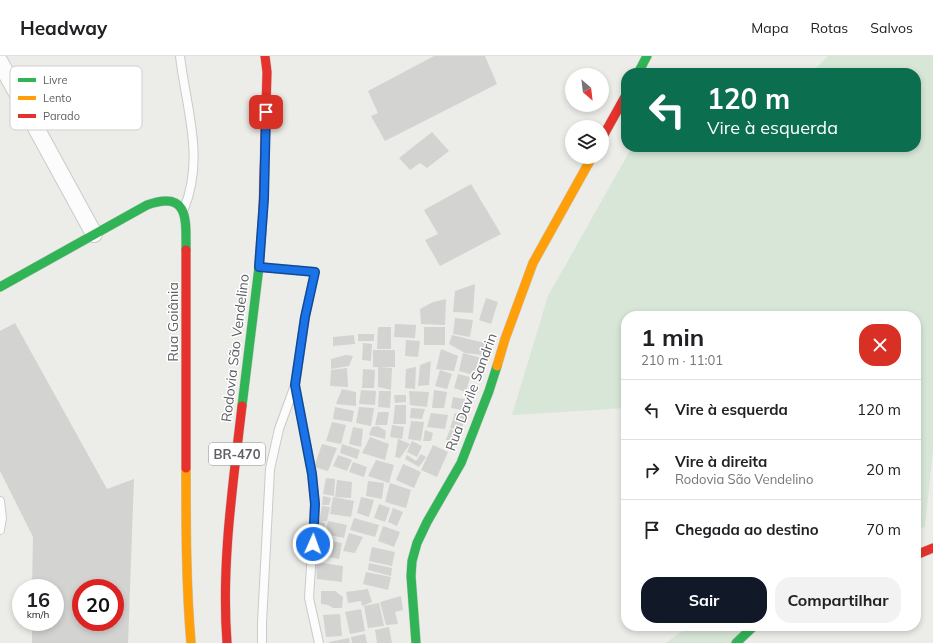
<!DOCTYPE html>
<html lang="pt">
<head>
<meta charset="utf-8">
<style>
  body { margin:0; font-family:Mulish,sans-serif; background:#f2f2f2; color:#202124; height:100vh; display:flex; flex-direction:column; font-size:15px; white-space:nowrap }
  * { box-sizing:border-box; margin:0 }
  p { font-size:13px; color:#757577 }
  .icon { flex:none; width:22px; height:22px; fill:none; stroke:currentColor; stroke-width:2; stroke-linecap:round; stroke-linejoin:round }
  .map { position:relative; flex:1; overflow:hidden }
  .side { position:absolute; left:621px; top:255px; width:300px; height:320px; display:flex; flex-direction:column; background:#fff; border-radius:16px; box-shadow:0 2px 6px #0003 }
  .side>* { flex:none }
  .top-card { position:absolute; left:621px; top:12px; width:300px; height:84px; border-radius:16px; box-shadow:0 2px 6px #0003; background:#0b6e4f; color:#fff; overflow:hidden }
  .needle { width:26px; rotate:152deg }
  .controls { position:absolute; left:565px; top:12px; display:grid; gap:8px }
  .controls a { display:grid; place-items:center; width:44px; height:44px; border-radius:50%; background:#fff; box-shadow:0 2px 6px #0003; font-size:20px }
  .speed { position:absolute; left:12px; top:523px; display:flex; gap:8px; font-size:20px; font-weight:700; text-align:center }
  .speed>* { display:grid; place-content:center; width:52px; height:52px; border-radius:50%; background:#fff; box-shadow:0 2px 6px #0003; line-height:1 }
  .speed small { font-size:10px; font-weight:400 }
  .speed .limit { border:6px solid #d22; background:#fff; color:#111 }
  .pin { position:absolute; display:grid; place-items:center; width:34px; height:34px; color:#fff; margin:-17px; border-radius:8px; box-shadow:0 2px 6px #0006 }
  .me { position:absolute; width:44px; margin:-22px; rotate:2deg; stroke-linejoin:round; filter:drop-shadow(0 0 3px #0008) }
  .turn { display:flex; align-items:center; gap:14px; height:84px; padding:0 20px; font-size:18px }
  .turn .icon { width:52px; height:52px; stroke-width:2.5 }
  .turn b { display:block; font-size:28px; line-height:34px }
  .round { display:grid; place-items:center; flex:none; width:42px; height:42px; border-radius:16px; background:#f2f2f2 }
  .headline { display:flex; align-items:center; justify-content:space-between; height:68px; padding:0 20px }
  h1 { font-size:24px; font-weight:700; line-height:30px }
  .cta { display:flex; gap:8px; margin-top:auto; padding:8px 20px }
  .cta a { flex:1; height:46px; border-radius:16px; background:#111827; color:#fff; font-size:16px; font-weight:700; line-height:46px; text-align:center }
  .cta a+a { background:#f2f2f2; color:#202124 }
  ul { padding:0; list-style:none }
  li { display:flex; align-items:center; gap:12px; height:60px; padding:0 20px; border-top:1px solid #e0e0e0 }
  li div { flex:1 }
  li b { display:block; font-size:15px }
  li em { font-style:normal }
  header { display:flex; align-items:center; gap:24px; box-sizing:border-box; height:56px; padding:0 20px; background:#fff; border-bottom:1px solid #e0e0e0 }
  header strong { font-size:19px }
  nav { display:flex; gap:22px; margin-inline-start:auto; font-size:14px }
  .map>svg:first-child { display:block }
  .green { fill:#d7e6d6 }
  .building { fill:#d3d3d1; fill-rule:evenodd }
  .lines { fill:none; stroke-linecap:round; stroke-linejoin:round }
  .lane-casing { stroke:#cacac9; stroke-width:10 }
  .street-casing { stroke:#cacac9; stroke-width:18 }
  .fast-casing { stroke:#c8c8c9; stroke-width:10 }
  .slow-casing { stroke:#c8c8c9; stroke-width:10 }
  .jam-casing { stroke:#c8c8c9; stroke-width:10 }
  .lane { stroke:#fcfcfc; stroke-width:8 }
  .street { stroke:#fcfcfc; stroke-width:16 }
  .fast { stroke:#30b455; stroke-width:9 }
  .slow { stroke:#ff9f0a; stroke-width:9 }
  .jam { stroke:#e5322d; stroke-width:9 }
  .route-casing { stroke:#114b97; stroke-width:10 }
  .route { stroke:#1a73e8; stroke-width:7 }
  .labels { text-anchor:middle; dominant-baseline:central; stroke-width:3; stroke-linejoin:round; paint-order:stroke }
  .shield { fill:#fff; stroke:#8e9093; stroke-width:1 }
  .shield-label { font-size:13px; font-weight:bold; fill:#5e6065 }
  .street-label { font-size:14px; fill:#5e6065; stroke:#fff }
  .key { fill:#fff; stroke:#cfcfd1; stroke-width:1 }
  .key-label { font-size:11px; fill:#5e6065 }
</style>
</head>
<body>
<header>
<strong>Headway</strong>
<nav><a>Mapa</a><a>Rotas</a><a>Salvos</a></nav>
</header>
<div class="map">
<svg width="933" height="587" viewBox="0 0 933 587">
  <rect width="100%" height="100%" fill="#ecece8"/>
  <!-- green -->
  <path class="green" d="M828,0H933V393L925,471L916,474V260H626V352L512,359L548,240L632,91H916V17H811Z
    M689,570H749L744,587H666Z"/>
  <!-- building -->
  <path class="building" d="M434,0H485L497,28L385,85L371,60L378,57L368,35Z
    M432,76L449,95L427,112L420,107L410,114L399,102Z
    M471,128L501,178L440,210L425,184L438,178L424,154Z
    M475,228L473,257L453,256L455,235Z
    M486,242L498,246L491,268L479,264Z
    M446,243L445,269L421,268L420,253L433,246Z
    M455,262L473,264L470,281L453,278Z
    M15,267L107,433L134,423L128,587H32V566H55V532H32L33,481L0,415V275ZM81,532H115V566H81Z
    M395,268L416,269L415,282L394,281Z
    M378,271H391V293H377Z
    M424,271H445V289H424Z
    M358,278H374V285H358Z
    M354,279L355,288L333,290V281Z
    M452,279L485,287L482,299L465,297L449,288Z
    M406,284L420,285L418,301L405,300Z
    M363,287L372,288L371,305L362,304Z
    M441,293L458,300L454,315L436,313Z
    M373,294H395V311H379L392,312L391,334L378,331V311H373Z
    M463,297L481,302L477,320L459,315Z
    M346,299L353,300L349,310L331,313V303Z
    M431,305L429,329L418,330L420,309Z
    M416,311L415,333L405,332L406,313Z
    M347,312L348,331L330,330L331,314Z
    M363,313L375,314L374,332H362Z
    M440,314L452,318L447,333L435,330Z
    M458,318L470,321L466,336L454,332Z
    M342,333L356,336V350L336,348Z
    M361,334L376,335L375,349L359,348Z
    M434,334L447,336L444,352H432Z
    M379,335H391L390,352L378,351Z
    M409,335L429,336L427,351L410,349Z
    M394,339H406V346L395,347Z
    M453,341L465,343L462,354L451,352Z
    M395,349H406V368H393Z
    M335,351L354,355L352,366L333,363Z
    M359,351L374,352L371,370L356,367Z
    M411,352L425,353L422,363L410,362Z
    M378,356H389L387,369H375Z
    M431,357L448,359L445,373L427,371Z
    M455,357L466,360L461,375L450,372Z
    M411,365L424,366L421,385L408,383Z
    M332,366L346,369L341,388L326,385Z
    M392,369L404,371L402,383L390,381Z
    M378,370L386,375L385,383L369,379L372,371Z
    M353,371L363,373L361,391L349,388Z
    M450,373L460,377L456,388L446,384Z
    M425,374L433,377L431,385H423Z
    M370,381L389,388L385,404L362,397Z
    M398,383L410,388L400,402L395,401Z
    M412,385L422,390L417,401L407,396Z
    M322,388L337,392L328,415L314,411Z
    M342,388L360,394L357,403L340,397Z
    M433,389L448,396L437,421L421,414Z
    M421,398L426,401L419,411L405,403L407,399L416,405Z
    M338,399L352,404L347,415L333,410Z
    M376,404L394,409L389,427L368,420Z
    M353,406L367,411L364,421L349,416Z
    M403,408L421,416L414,432L396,424Z
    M326,422L335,423L334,440L323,438Z
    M337,424L352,426L351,442L335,441Z
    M368,425L384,427L382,443L366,440Z
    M390,427L411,434L406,452L385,446Z
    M323,440L331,442L329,449H322Z
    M333,441L354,445L351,461L330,458Z
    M361,441L374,444L369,461L357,457Z
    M379,448L390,452L385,466L374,462Z
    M322,450L330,451L327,465L319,466Z
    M393,452L403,456L397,470L388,466Z
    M354,462L379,469L375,481L350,474Z
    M328,465L347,469L344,482L325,478Z
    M319,466L325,467L324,476L318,475Z
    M383,470L400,476L394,491L378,485Z
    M349,477L363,481L355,497L343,495Z
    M320,483L342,487L339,503L317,499Z
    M372,491L395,496L392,510L369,505Z
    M316,506L343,510L342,526L317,523Z
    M369,507L392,512L391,520L368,514Z
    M366,516L391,521L388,534L363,528Z
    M368,533L372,546L362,550L361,545L348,547L346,536Z
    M321,535H335L343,541L342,552H333L328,549L321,548Z
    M401,540L403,554L395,556L398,568L386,569L380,546Z
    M379,547L384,570L368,572L364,550Z
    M361,553L365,575L350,578L345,556Z
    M340,558L342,580L326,581L323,559Z
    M389,571L392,587H377L375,574Z
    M365,578L367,587H352L351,581Z
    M349,582L350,587H329V586Z"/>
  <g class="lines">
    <!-- lane casing -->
    <g class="lane-casing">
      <path id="lane" d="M180,0C186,52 205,101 184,153
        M260,211L315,216L305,261L295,329L279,373L270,413L262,567V587
        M295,329L312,418L315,448L309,542L319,587
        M0,445L2,462L0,474"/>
    </g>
    <!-- street casing -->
    <g class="street-casing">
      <path id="street" d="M0,6L94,178"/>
    </g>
    <!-- fast casing -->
    <g class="fast-casing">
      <path id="fast" d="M638,17L647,0
        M0,231L147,149C189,134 186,163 186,194
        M242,350L259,211L263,156
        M416,587L411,520L412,505L417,487L427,466L461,407L489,335L497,310
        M736,587L754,570"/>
    </g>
    <!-- slow casing -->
    <g class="slow-casing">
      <path id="slow" d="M497,310L505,283L533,207L592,101
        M186,412C186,470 186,529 191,587"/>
    </g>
    <!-- jam casing -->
    <g class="jam-casing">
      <path id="jam" d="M602,82L626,39
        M263,156L267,16L265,0
        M186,194V412
        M916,499L933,492
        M227,587C221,509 233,428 242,350"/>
    </g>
    <!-- lane -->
    <use href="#lane" class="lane"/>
    <!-- street -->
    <use href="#street" class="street"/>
    <!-- fast -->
    <use href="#fast" class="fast"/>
    <!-- slow -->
    <use href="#slow" class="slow"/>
    <!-- jam -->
    <use href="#jam" class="jam"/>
  </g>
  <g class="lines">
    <!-- route casing -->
    <g class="route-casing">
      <path id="route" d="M266,56L264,143L259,211L315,216L305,261L295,329L312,418L315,448L313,488"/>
    </g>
    <!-- route -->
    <use href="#route" class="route"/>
  </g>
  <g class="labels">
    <!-- shield labels -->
    <rect class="shield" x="209" y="387" width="56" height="22" rx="3"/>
    <g class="shield-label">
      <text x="237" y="398">BR-470</text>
    </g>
    <!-- street labels -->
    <g class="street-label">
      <text transform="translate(173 266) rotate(-90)">Rua Goiânia</text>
      <text transform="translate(235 292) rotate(-83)">Rodovia São Vendelino</text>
      <text transform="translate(471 336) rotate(-70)">Rua Davile Sandrin</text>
    </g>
  </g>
  <!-- legend -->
  <rect x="10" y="10" width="132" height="64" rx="6" class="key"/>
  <rect x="18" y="22" width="18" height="4" fill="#30b455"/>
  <rect x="18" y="40" width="18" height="4" fill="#ff9f0a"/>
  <rect x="18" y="58" width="18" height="4" fill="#e5322d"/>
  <g class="key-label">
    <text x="43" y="28">Livre</text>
    <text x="43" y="46">Lento</text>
    <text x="43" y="64">Parado</text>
  </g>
</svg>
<div class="controls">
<a><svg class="needle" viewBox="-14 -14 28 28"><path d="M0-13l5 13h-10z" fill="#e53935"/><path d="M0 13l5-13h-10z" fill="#757577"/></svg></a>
<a><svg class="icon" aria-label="layers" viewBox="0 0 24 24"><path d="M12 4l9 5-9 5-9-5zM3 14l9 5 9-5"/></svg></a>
</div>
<div class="speed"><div>16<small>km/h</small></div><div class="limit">20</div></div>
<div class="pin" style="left:266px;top:56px;background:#d93025"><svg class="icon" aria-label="arrive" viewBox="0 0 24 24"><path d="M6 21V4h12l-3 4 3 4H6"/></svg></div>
<svg class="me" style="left:313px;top:488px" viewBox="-20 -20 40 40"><circle r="17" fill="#1a73e8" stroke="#fff" stroke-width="3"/><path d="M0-11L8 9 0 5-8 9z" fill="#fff"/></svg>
<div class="top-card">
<div class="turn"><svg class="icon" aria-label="left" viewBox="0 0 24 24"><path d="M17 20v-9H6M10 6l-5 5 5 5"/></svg><div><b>120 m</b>Vire à esquerda</div></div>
</div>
<section class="side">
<div class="headline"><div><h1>1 min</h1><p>210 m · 11:01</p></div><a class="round" style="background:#d93025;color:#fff"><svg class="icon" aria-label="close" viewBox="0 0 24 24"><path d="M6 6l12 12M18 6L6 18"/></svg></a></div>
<ul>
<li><svg class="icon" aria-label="left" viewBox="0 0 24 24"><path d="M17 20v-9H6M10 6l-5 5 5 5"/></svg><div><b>Vire à esquerda</b></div><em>120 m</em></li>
<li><svg class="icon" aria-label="right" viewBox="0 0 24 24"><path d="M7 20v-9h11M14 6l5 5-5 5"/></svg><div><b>Vire à direita</b><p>Rodovia São Vendelino</p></div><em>20 m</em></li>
<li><svg class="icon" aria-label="arrive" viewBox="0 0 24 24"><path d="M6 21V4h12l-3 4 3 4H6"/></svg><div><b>Chegada ao destino</b></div><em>70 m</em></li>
</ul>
<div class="cta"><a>Sair</a><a>Compartilhar</a></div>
</section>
</div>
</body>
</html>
